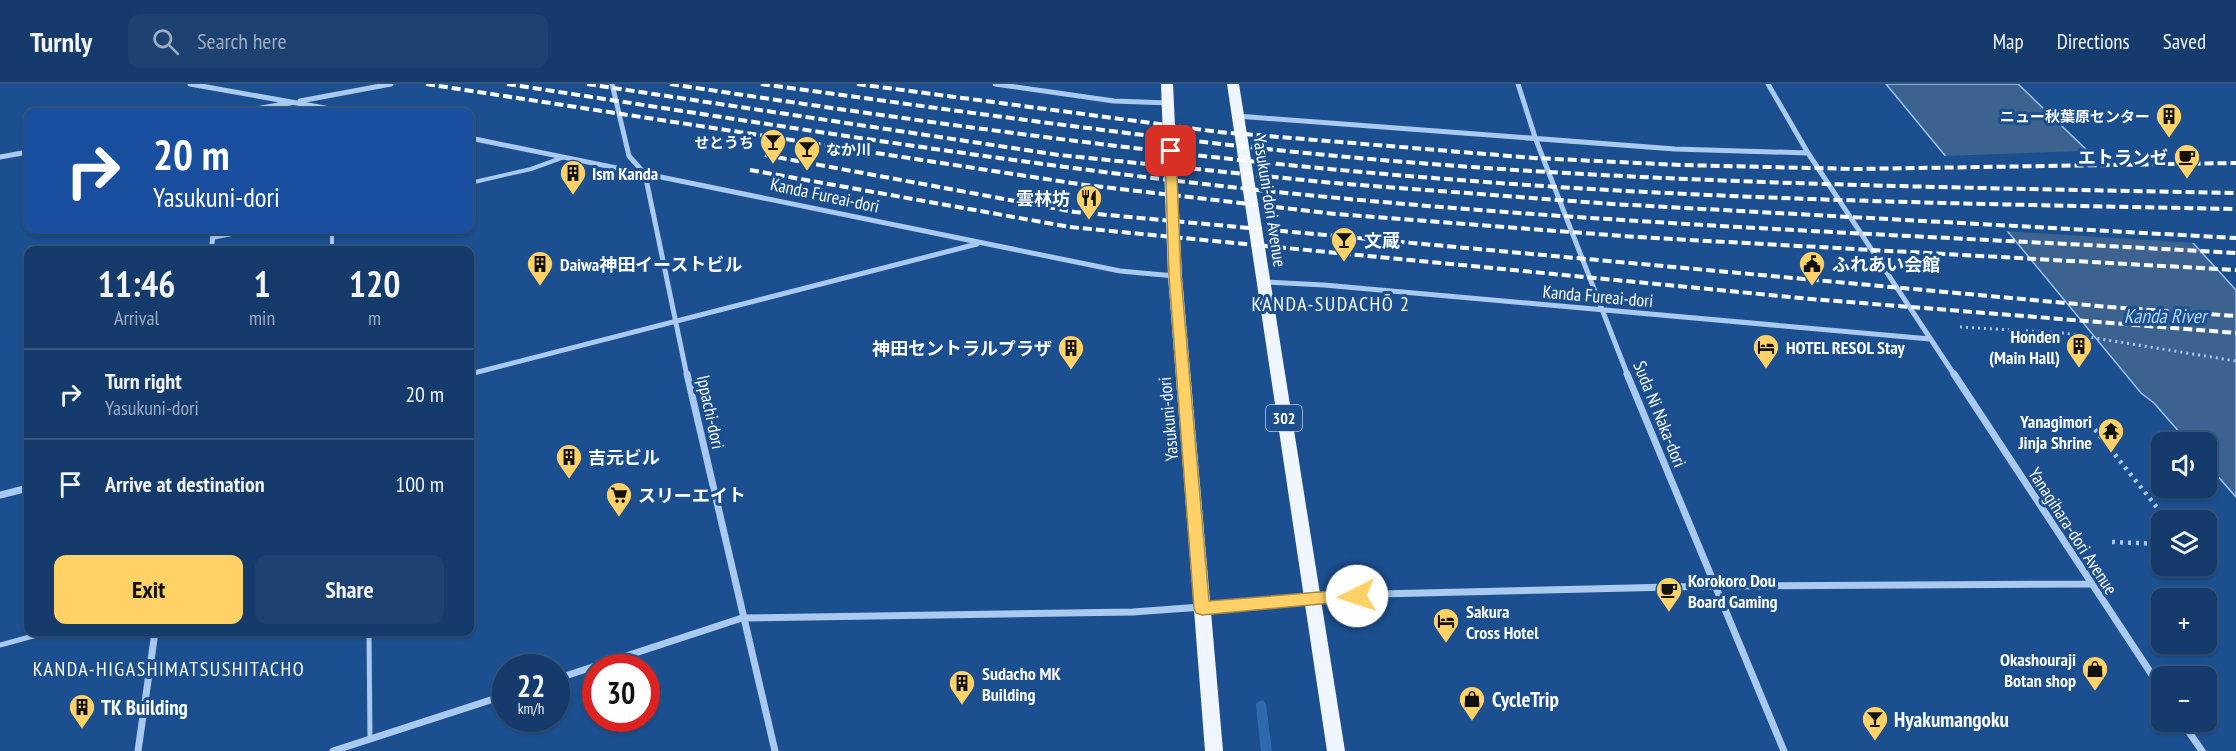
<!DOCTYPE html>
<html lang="en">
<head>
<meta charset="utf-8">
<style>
  body { margin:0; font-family:"PT Sans Narrow","Noto Sans JP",sans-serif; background:#1d4271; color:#f1f3f6; height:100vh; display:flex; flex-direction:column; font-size:22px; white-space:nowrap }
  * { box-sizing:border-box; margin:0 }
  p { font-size:20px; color:#9dadc1 }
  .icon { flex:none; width:33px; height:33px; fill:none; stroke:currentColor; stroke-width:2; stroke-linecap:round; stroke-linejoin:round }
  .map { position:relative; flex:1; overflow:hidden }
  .details { position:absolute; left:24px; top:162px; width:450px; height:390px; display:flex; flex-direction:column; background:#143b6b; border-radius:12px; box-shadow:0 2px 4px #0004,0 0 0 2px #33557e }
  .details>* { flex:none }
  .guide { position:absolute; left:24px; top:24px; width:450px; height:126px; border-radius:12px; box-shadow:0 2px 4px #0004,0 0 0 2px #33557e; background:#1a4fa0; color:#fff; overflow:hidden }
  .tools { position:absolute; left:2151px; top:348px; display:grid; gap:12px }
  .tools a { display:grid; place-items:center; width:66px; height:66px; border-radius:12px; background:#143b6b; box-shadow:0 2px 4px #0004,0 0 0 2px #33557e; font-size:30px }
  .speed { position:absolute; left:492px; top:570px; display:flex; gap:12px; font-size:30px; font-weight:700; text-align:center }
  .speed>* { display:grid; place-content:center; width:78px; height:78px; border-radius:50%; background:#143b6b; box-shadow:0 2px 4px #0004,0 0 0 2px #33557e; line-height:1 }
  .speed small { font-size:15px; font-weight:400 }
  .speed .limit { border:9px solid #d22; background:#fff; color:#111 }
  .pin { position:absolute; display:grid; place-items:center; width:51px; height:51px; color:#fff; margin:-26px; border-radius:12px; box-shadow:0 3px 9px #0006 }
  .me { position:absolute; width:66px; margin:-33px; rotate:266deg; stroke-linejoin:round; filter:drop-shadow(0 0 4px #0008) }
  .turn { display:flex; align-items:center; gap:21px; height:126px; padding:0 30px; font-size:27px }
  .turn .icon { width:78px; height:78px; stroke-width:2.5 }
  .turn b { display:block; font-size:42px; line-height:51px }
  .eta { display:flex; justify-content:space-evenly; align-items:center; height:102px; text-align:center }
  .eta b { font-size:36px; font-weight:800; line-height:42px }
  .primary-button { display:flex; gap:12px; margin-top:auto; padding:12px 30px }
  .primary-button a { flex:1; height:69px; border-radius:12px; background:#ffd166; color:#111; font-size:24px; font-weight:800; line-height:69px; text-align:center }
  .primary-button a+a { background:#1d4271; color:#f1f3f6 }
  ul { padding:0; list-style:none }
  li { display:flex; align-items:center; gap:18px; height:90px; padding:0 30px; border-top:2px solid #33557e }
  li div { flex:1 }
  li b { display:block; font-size:22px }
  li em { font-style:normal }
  header { display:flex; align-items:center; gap:36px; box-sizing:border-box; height:84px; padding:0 30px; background:#143b6b; border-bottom:2px solid #33557e }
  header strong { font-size:28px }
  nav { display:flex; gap:33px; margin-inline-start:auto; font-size:21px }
  .search { width:420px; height:54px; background:#1d4271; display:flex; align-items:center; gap:15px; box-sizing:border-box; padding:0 21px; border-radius:12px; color:#9dadc1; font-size:22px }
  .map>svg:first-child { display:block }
  .green { fill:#2e69ad }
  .water { fill:#3c6290; stroke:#9cc4f0; stroke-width:1.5 }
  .pier { fill:#1b4f8f }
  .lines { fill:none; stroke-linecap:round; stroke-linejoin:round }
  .path-far1 { stroke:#a9c9ee; stroke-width:3; stroke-dasharray:2 4; stroke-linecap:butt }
  .path { stroke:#a9c9ee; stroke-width:4.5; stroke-dasharray:3 5; stroke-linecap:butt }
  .lane-far1 { stroke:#a9c9ee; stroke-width:4 }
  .lane { stroke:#a9c9ee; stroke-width:5 }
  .street-far1 { stroke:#a9c9ee; stroke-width:5 }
  .street { stroke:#a9c9ee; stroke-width:7 }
  .primary { fill:#f0f6ff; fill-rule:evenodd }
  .rail { stroke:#fff; stroke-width:4; stroke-dasharray:9 4; stroke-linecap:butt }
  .route { fill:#ffd166; stroke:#a68842; stroke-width:1.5 }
  .labels { text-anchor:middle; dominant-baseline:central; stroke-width:6; stroke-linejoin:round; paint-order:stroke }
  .far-poi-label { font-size:15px; font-weight:bold; fill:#fff; stroke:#1b4f8f; text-anchor:end }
  .shield { fill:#1b4f8f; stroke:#bbcadd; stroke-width:1.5 }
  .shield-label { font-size:16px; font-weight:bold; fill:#fff }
  .poi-label { font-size:18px; font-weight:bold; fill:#fff; stroke:#1b4f8f; text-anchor:start }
  .street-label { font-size:18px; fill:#fff; stroke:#1b4f8f }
  .neighbourhood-label { font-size:20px; letter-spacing:1.5px; fill:#fff; stroke:#1b4f8f }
  .water-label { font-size:20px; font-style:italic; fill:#b5d3f5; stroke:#1b4f8f }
  .near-poi-label { font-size:21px; font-weight:bold; fill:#fff; stroke:#1b4f8f; text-anchor:start }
</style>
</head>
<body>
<header>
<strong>Turnly</strong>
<div class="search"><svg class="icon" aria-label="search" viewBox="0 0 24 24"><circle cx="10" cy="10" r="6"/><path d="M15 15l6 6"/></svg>Search here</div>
<nav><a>Map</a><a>Directions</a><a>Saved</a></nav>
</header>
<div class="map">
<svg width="2236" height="667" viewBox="0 0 2236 667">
  <rect width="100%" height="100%" fill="#1b4f8f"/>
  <!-- green -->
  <path class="green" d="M1263,616L1266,620L1272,667H1261L1256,623V619Z"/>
  <!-- water -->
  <path class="water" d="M1886,0H2018L2090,69H2111L2236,206V413L2207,380L2206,358H2188L2154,319L2141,309Z"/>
  <!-- pier -->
  <path class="pier" d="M2113,66L2196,159L2003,147L1942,72Z"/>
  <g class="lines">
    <!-- path-far1 -->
    <path class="path-far1" d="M1960,243L2064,249L2236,277"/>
    <!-- path -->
    <path class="path" d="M2085,333L2167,436
      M2194,429L2199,436
      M2166,435L2197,434
      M2206,445L2215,456L2206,457
      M2112,458L2162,460"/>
    <!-- lane-far1 -->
    <path class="lane-far1" d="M470,99L531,85L564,73
      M332,146V166
      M212,154L252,146"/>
    <!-- lane -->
    <path class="lane" d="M369,548L370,656
      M0,561L48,548"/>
    <!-- street-far1 -->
    <path class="street-far1" d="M190,0L347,28
      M612,0L629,72L645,90L687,292
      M995,0L1114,17L1169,19
      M1518,0L1536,56L1628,292
      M1768,0L1808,69L1955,292
      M300,17L391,0
      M238,28L290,19
      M1237,32L1675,65L1808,69
      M470,54L1120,187L1175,192
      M0,73L28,68
      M211,166L214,146
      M1264,198L1324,201L1930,255
      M470,290L977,160"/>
    <!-- street -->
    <path class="street" d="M687,290L775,667
      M1627,290L1784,667
      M1954,290L2162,606
      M0,411L28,404
      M556,595L742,534L1133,528L1380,510L1715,502L2090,500
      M2182,638L2202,667
      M138,667L155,548
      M333,667L506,611"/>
    <!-- primary -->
    <path class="primary" d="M1161,0H1173L1182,192L1223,667H1205L1168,192Z
      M1227,0H1239L1345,667H1327Z"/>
    <!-- rail -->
    <path class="rail" d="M426,0L1085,101L1335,130L1636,153L2236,186
      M507,0C783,42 1059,88 1338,114C1636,142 1937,152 2236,169
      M587,0L1059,71L1333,99L1612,120L2236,154
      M670,0C928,39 1186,75 1446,95C1709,116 1972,120 2236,125
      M761,0C953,26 1144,54 1337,72C1635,100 1936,103 2236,109
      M857,0L1219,48L1534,74L1680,81L1855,85L2236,79
      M765,71L1075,128L2109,223L2236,232
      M750,86L1070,143L1811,215L2236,249"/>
  </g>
  <!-- route -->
  <path class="route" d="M1171,64L1176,67L1181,192L1209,517L1357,505L1363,507L1365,512L1363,516L1202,531L1196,529L1194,524L1169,192L1165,67Z"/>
  <!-- icons -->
  <defs>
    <g id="building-pin" transform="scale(1.35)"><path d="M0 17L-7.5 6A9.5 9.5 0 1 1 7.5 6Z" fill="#ffd166" stroke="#1b4f8f"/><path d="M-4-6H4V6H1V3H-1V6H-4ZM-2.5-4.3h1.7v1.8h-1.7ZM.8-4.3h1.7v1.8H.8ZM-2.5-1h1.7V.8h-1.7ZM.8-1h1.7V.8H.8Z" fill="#111"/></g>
    <g id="bar-pin" transform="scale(1.35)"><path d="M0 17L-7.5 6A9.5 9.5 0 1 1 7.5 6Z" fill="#ffd166" stroke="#1b4f8f"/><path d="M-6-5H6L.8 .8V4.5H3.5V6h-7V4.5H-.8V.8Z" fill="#111"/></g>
    <g id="cafe-pin" transform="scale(1.35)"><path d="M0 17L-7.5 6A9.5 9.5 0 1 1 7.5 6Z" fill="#ffd166" stroke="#1b4f8f"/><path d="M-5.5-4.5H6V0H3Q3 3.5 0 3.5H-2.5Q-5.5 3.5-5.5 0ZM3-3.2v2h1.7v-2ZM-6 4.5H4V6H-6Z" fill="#111"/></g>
    <g id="restaurant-pin" transform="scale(1.35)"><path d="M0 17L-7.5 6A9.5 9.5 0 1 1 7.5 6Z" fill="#ffd166" stroke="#1b4f8f"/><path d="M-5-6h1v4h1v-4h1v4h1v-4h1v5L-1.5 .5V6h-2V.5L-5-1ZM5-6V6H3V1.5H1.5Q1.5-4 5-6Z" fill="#111"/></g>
    <g id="civic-pin" transform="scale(1.35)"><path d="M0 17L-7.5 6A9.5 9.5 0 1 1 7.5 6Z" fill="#ffd166" stroke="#1b4f8f"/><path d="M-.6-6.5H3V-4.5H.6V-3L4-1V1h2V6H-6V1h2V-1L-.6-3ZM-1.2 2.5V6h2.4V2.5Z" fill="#111"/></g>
    <g id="hotel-pin" transform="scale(1.35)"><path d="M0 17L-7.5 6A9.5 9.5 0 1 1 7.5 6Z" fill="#ffd166" stroke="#1b4f8f"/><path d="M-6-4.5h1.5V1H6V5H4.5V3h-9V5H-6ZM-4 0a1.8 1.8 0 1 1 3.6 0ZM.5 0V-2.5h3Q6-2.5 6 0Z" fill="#111"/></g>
    <g id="temple-pin" transform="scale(1.35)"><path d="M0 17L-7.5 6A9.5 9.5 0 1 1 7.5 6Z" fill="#ffd166" stroke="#1b4f8f"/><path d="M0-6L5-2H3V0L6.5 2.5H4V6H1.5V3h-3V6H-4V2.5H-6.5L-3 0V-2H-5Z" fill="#111"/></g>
    <g id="supermarket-pin" transform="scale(1.35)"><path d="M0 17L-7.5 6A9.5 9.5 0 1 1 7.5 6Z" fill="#ffd166" stroke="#1b4f8f"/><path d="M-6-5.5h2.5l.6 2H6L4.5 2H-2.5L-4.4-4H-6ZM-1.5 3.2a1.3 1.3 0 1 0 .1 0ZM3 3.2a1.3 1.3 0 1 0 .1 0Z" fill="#111"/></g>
    <g id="shop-pin" transform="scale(1.35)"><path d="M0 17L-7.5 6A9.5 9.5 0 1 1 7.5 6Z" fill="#ffd166" stroke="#1b4f8f"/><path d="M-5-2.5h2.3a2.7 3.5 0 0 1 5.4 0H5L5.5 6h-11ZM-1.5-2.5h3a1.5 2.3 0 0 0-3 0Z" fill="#111"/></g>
  </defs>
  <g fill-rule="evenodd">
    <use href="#building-pin" x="2169" y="32"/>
    <use href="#bar-pin" x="773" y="58"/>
    <use href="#bar-pin" x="807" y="65"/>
    <use href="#cafe-pin" x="2187" y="73"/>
    <use href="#building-pin" x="573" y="89"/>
    <use href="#restaurant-pin" x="1089" y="114"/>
    <use href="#bar-pin" x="1344" y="156"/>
    <use href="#building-pin" x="540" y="180"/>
    <use href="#civic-pin" x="1812" y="180"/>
    <use href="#building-pin" x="2079" y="262"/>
    <use href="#hotel-pin" x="1766" y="263"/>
    <use href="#building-pin" x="1071" y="264"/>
    <use href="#temple-pin" x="2111" y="347"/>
    <use href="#building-pin" x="569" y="373"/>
    <use href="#supermarket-pin" x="619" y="411"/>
    <use href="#cafe-pin" x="1669" y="506"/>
    <use href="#hotel-pin" x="1446" y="537"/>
    <use href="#shop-pin" x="2095" y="585"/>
    <use href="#building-pin" x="962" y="599"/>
    <use href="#shop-pin" x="1472" y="615"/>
    <use href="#building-pin" x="82" y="623"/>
    <use href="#bar-pin" x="1875" y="635"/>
  </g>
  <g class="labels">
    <!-- far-poi labels -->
    <g class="far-poi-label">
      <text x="2150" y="32">ニュー秋葉原センター</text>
      <text x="754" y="58">せとうち</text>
      <text x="826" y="65" text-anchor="start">なか川</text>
    </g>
    <!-- shield labels -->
    <rect class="shield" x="1266" y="321" width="36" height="26" rx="4.5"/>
    <g class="shield-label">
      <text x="1284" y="334">302</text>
    </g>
    <!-- poi labels -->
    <g class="poi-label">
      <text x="2168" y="73" text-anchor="end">エトランゼ</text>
      <text x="592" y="89">Ism Kanda</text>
      <text x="1070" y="114" text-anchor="end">雲林坊</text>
      <text x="1364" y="156">文蔵</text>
      <text x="560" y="180">Daiwa神田イーストビル</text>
      <text x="1832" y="180">ふれあい会館</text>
      <text x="2060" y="252" text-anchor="end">Honden<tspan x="2060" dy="21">(Main Hall)</tspan></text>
      <text x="1786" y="263">HOTEL RESOL Stay</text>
      <text x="1052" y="264" text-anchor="end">神田セントラルプラザ</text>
      <text x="2092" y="337" text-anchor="end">Yanagimori<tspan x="2092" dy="21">Jinja Shrine</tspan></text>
      <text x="588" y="373">吉元ビル</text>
      <text x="638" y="411">スリーエイト</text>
      <text x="1688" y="496">Korokoro Dou<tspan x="1688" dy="21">Board Gaming</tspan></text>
      <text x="1466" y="527">Sakura<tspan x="1466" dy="21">Cross Hotel</tspan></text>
      <text x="2076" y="575" text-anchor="end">Okashouraji<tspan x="2076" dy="21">Botan shop</tspan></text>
      <text x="982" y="589">Sudacho MK<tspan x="982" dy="21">Building</tspan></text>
    </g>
    <!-- street labels -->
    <g class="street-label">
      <text transform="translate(825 111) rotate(12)">Kanda Fureai-dori</text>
      <text transform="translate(1270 117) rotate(81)">Yasukuni-dori Avenue</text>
      <text transform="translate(1598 212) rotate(5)">Kanda Fureai-dori</text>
      <text transform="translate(711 328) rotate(78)">Ippachi-dori</text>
      <text transform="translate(1660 330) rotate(68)">Suda Ni Naka-dori</text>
      <text transform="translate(1168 335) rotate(-95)">Yasukuni-dori</text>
      <text transform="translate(2073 447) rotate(57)">Yanagihara-dori Avenue</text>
    </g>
    <!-- neighbourhood labels -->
    <g class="neighbourhood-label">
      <text x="1331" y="220">KANDA-SUDACHŌ 2</text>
      <text x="169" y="585">KANDA-HIGASHIMATSUSHITACHO</text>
    </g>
    <!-- water labels -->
    <g class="water-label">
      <text x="2165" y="232">Kanda River</text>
    </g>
    <!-- near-poi labels -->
    <g class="near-poi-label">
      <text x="1492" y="615">CycleTrip</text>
      <text x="101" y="623">TK Building</text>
      <text x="1894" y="635">Hyakumangoku</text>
    </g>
  </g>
</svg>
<div class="tools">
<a><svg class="icon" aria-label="sound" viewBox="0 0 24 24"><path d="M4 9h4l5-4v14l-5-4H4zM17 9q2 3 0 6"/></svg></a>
<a><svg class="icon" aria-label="layers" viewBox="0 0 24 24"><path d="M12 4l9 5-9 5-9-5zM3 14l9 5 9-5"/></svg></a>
<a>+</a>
<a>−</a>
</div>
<div class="speed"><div>22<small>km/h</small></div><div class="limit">30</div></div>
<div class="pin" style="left:1171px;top:67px;background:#d93025"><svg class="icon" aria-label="arrive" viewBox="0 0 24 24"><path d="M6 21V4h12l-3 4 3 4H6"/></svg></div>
<svg class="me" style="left:1357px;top:512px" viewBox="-20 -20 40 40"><circle r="19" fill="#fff"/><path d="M0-13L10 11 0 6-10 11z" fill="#ffd166"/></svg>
<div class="guide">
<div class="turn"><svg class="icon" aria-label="right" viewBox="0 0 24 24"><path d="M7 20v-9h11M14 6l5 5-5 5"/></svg><div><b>20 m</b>Yasukuni-dori</div></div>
</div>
<section class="details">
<div class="eta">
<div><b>11:46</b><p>Arrival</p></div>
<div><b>1</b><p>min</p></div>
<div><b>120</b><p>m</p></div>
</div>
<ul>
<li><svg class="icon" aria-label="right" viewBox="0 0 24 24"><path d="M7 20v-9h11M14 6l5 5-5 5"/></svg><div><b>Turn right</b><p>Yasukuni-dori</p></div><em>20 m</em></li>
<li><svg class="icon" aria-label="arrive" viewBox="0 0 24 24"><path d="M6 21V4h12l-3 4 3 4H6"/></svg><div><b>Arrive at destination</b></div><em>100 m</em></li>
</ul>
<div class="primary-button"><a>Exit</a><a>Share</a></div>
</section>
</div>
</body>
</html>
